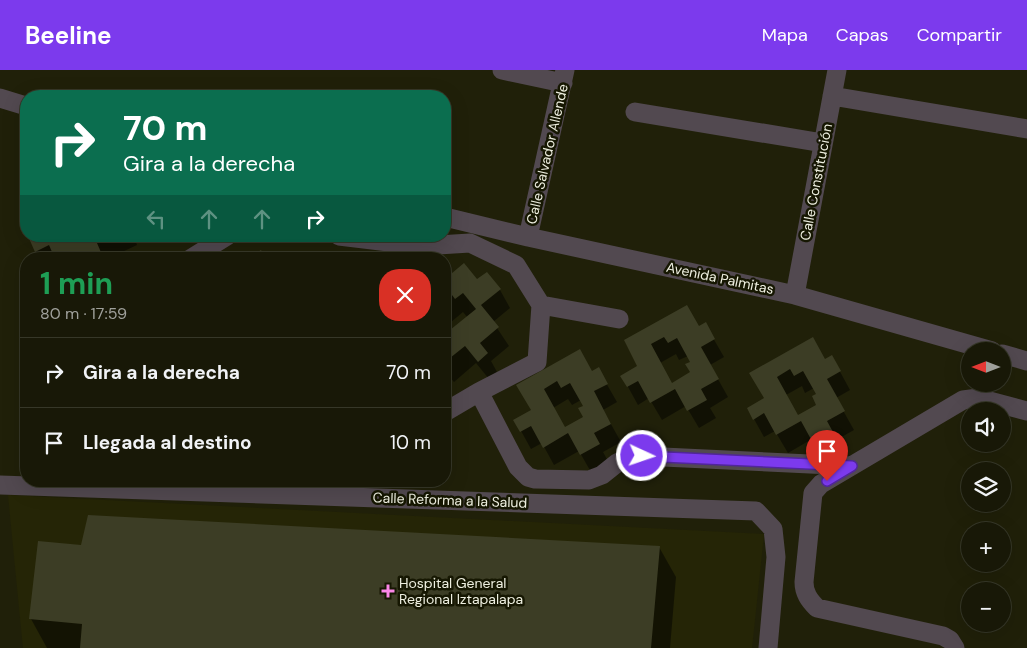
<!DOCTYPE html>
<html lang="es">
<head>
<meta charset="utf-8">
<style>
  body { margin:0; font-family:"DM Sans",sans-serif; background:#212111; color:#f1f3f6; height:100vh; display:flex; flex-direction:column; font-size:19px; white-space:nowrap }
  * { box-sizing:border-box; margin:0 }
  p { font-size:16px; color:#9fa09b }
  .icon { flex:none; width:28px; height:28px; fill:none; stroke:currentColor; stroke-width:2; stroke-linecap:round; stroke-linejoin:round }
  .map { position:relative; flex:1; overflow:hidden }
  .details { position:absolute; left:20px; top:182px; width:431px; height:235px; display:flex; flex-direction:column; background:#181807; border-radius:20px; box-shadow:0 5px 20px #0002,0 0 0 1px #363728 }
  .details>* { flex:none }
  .banner { position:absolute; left:20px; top:20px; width:431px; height:152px; border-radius:20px; box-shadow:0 5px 20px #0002,0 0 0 1px #363728; background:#0b6e4f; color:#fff; overflow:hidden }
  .needle { width:32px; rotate:270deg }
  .tools { position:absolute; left:961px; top:272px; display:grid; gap:10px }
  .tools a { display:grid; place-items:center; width:50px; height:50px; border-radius:50%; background:#181807; box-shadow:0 5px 20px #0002,0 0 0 1px #363728; font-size:25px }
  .pin { position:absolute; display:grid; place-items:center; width:42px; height:42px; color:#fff; margin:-51px -21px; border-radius:50% 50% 50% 0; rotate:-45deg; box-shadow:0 0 5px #0007 }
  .pin .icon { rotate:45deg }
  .me { position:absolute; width:55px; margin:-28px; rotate:93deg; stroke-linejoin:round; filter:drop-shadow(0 0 4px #0008) }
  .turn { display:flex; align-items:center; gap:18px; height:105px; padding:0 20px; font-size:22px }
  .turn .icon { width:65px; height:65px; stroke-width:2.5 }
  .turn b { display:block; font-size:35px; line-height:42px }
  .lanes { display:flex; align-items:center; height:48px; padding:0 20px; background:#0003; justify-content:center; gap:25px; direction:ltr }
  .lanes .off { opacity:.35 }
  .round { display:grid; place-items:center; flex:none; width:52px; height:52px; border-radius:20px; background:#212111 }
  .head { display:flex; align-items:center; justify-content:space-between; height:85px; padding:0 20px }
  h1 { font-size:30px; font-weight:700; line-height:38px; color:#1e9e55 }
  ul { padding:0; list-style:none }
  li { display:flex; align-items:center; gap:15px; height:70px; padding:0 20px; border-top:1px solid #363728 }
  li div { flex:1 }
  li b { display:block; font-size:19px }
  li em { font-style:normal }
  header { display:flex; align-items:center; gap:30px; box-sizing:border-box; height:70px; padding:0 25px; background:#7c3aed; color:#fff }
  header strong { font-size:24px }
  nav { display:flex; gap:28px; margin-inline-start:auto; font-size:18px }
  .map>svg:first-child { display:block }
  .built { fill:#252506 }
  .shadow { fill:#0007; fill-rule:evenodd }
  .building { fill:#3c3d25; fill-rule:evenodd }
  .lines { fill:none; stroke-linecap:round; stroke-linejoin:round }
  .street { stroke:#524950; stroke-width:19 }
  .route-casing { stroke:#51269a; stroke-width:12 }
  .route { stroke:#7c3aed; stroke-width:9 }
  .poi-dot { fill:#fa87e7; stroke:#161702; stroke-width:2 }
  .labels { text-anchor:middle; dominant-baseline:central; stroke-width:5; stroke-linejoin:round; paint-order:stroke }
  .street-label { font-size:14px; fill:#eeefe0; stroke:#161702 }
  .poi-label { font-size:14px; fill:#eeefe0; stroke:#161702; text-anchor:start }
</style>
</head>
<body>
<header>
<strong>Beeline</strong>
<nav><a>Mapa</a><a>Capas</a><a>Compartir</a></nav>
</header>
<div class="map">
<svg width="1027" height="578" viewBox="0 0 1027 578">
  <rect width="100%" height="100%" fill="#202009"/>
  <!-- built -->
  <path class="built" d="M8,425L764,464L752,578H23Z"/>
  <!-- shadow -->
  <path class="shadow" d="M29,166H134L137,175L107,189H40Z
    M486,204L500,220L510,238L493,252L509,276L491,291L497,302L489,309L476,293L454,312L445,301V265L468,248L463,242L445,257V211H477Z
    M705,254L724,287L710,295L728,327L710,338L716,348L699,358L686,336L662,350L649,328L638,335L622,306L639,296L625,271L699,258ZM676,284L679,290L688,286L691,292L692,303L672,314L660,293Z
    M832,287L850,320L836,328L854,360L836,370L842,381L825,390L812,369L788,383L775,361L764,367L754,349L765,329L751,303L825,290ZM802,316L805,323L814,318L817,324L818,335L798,347L786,325Z
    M598,299L617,332L603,340L621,372L603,382L609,393L591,402L579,381L554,395L542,373L531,379L515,350L532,341L518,315L592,302ZM568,329L572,335L581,330L584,336L585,347L565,359L553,338Z
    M82,476L659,477L676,507L670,578H47L31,549Z"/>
  <!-- building -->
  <path class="building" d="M28,166H94L103,187L99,189H55L49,175L35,182Z
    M261,180L266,189H246Z
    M464,193L477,209L487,202L501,219L481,235L499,257L480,273L488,283L478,292L465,276L445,292V264L476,239L463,223L455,229L452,225L445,231V209Z
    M687,235L699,256L706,252L715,269L701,277L719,309L701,319L707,330L687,341L675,319L650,333L638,311L627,317L620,306L637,296L624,270ZM664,267L668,273L677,268L690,292L685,294L690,302L672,313L651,274Z
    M813,267L825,289L832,285L841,301L827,309L845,341L827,351L833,362L813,373L801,351L776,365L764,343L753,350L747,338L764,328L749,303ZM790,299L794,306L803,301L816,324L812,326L816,335L798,345L777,307Z
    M580,279L592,301L599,297L608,314L594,321L611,354L594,363L600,374L580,385L568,363L543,378L531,356L520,362L513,350L531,340L516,315ZM557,311L561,318L570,313L583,336L578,338L583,347L565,357L544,319Z
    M88,445L660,476L651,578H80L82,554L29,549L38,471L81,475Z"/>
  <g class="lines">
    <!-- street -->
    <path class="street" d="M502,0L563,13
      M832,26L1027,59
      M0,28L26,36
      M635,42L823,73
      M445,147L528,167L795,225L992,281
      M339,166L422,176L470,173L516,195L541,235L537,292L479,322L445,342
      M528,167L565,0
      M190,189L227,166
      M795,225L837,0
      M541,235L619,249
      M1002,284L1027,291
      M479,322L518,397L528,407L535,409L589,410L602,405L617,393L625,389L642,386L852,396
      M0,415L756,441L773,459L776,487L768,578
      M955,578L950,570L943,566L817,538C809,530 804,523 804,512L813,423L821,414L963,330L978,328L1027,341"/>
  </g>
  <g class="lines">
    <!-- route casing -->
    <g class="route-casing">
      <path id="route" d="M642,386L852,396L827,411"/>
    </g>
    <!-- route -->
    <use href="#route" class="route"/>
  </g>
  <!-- markers -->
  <path class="poi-dot" d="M385.5 513.5h5v5h5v5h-5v5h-5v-5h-5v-5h5z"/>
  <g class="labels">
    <!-- street labels -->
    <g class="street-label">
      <text transform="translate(547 84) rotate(-77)">Calle Salvador Allende</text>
      <text transform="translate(816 112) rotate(-79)">Calle Constitución</text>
      <text transform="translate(720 208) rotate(12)">Avenida Palmitas</text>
      <text transform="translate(450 430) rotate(2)">Calle Reforma a la Salud</text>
    </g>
    <!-- poi labels -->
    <g class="poi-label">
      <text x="399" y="513">Hospital General<tspan x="399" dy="16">Regional Iztapalapa</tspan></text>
    </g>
  </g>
</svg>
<div class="tools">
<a><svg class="needle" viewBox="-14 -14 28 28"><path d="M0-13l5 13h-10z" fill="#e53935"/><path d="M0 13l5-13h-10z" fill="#9fa09b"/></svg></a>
<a><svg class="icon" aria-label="sound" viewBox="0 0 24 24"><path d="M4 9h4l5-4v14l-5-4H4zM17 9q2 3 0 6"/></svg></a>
<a><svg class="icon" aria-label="layers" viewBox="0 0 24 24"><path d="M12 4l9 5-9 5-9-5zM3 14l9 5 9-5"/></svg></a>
<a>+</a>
<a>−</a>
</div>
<div class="pin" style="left:827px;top:411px;background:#d93025"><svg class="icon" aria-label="arrive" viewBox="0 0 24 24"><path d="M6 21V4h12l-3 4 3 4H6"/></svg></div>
<svg class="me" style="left:642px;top:386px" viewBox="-20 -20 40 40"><circle r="17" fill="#7c3aed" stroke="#fff" stroke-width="3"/><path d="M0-11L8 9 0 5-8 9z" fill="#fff"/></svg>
<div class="banner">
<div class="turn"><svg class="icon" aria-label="right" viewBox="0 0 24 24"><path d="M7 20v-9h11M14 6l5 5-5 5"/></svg><div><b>70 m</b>Gira a la derecha</div></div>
<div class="lanes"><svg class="icon off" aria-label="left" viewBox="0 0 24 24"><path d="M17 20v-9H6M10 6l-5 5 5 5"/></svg><svg class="icon off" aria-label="ahead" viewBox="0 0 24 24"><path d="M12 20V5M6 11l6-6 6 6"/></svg><svg class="icon off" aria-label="ahead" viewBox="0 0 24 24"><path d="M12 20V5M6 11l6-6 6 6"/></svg><svg class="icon" aria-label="right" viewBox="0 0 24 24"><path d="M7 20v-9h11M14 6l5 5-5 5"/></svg></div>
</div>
<section class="details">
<div class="head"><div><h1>1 min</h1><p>80 m · 17:59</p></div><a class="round" style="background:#d93025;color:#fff"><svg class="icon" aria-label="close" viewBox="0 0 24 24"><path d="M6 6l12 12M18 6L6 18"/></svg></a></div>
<ul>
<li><svg class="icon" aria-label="right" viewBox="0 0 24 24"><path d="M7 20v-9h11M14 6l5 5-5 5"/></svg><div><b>Gira a la derecha</b></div><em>70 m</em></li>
<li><svg class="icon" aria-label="arrive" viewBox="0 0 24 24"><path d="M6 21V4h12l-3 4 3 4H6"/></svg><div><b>Llegada al destino</b></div><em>10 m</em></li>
</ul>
</section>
</div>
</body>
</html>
